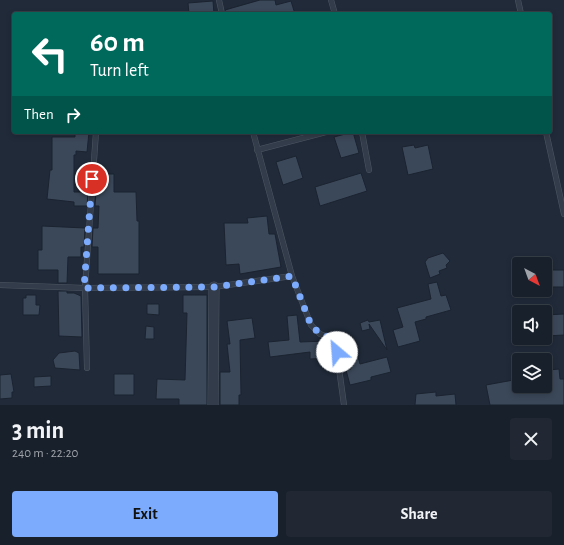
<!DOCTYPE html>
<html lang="en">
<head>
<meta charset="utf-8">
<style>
  body { margin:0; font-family:"Alegreya Sans",sans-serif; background:#212833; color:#f1f3f6; height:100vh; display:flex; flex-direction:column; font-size:15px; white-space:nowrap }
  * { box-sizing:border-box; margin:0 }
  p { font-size:13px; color:#9fa3a9 }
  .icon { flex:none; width:22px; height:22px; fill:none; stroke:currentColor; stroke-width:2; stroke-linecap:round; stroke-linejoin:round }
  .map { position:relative; height:405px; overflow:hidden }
  .side { display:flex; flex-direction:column; background:#18202b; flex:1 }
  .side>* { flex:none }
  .hud { position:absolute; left:12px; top:12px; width:540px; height:122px; border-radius:4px; box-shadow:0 2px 6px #0003,0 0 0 1px #363e47; background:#00695c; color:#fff; overflow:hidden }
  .needle { width:26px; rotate:139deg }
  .tools { position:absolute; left:512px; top:257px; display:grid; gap:8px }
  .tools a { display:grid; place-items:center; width:40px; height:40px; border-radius:4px; background:#18202b; box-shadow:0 2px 6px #0003,0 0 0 1px #363e47; font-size:20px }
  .pin { position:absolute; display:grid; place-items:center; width:34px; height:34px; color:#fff; margin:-17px; border:2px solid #fff; border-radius:50%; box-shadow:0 1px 4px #0007 }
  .me { position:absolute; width:44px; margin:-22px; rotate:333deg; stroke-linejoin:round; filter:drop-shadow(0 0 3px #0008) }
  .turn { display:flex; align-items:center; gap:14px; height:84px; padding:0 12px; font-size:18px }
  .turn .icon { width:52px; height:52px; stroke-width:2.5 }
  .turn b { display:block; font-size:28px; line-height:34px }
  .then { display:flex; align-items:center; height:38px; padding:0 12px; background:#0003; gap:8px; font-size:15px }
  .round { display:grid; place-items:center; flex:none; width:42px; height:42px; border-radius:4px; background:#212833 }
  .headline { display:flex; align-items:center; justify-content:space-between; height:68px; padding:0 12px }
  h1 { font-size:24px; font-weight:700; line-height:30px }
  .cta { display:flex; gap:8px; margin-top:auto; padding:8px 12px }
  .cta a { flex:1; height:46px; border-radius:4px; background:#7cabfd; color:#111; font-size:16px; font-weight:700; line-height:46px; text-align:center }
  .cta a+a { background:#212833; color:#f1f3f6 }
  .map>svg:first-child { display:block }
  .building { fill:#3b4859; stroke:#1b2330 }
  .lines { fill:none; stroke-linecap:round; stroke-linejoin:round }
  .service-casing { stroke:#4e5764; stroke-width:6 }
  .minor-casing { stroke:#4e5764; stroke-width:11 }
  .service { stroke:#333c4a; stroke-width:5 }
  .minor { stroke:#333c4a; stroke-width:10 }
  .route { stroke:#7cabfd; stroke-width:7; stroke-dasharray:0 12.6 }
</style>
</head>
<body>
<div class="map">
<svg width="564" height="405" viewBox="0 0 564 405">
  <rect width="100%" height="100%" fill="#202a39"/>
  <!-- building -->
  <path class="building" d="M260,0H275L276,5L291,1L295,14H226L225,10Z
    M213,1L214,14H189L188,3Z
    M75,132H89L87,152L76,151V155H74V192H88L87,206H74V202L47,199L50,170H52V137H75Z
    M353,132L359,153L341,158L334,137Z
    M414,145L415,148L428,145L433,169L408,175L402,147Z
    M296,156L303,178L283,185L276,162Z
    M361,173L367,191L320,206L315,187Z
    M102,174H114V192H136L137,221H139V274H98V247H92L93,228H98L99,206H95L96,192H102Z
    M267,216L269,234H275L281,267L240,274L239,264L226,265L224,223H248L247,218Z
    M42,226L85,228L84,247H81V257H68L67,283H58V270H38V250H42Z
    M443,253L450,261L446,265L447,268L439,271L440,274L430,278L425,262L428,258Z
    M545,270H564V287H545Z
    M437,282L441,296L446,295L451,310L426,317V319L415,322L420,341L398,347L393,330L403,327L397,308L431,299L428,284Z
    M58,291H67V293H74L81,296L82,337L59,336Z
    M26,295H36V305H40L39,315H23V298H26Z
    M183,295H207V405H179V399H156L157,379L185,380L187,313H183Z
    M147,304H159V315L147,314Z
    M564,314V335L546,336L545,315Z
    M297,315L300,342L327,341L329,358L310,359V352L270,357L268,342L289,340L287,316Z
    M252,318L255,338L240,340L241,395H239V405H220V372H230L227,344H230L227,321Z
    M368,320L369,322L380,320L387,350L369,324L370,329L362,331L360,323Z
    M146,326L154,327V339H145Z
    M355,345L360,364L387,357L391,372L371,377V380L350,385L346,370L351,369L345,347Z
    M75,351L79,353L80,370L55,368L53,360L59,353Z
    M559,369L560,379H564V405H490L486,385L519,379V386H549V370Z
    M11,374L14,392H12V398L0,399V375Z
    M114,374H134V395H114Z
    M51,376V386L34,387V377Z
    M436,392V396L455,394L456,405H415L416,394Z"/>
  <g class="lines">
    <!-- service casing -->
    <g class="service-casing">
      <path id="service" d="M219,0L222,14
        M331,0L335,14
        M518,0L521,14
        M253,132L292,276L311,325L320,334L335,339L344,405
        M362,132L369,170
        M546,132L564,214
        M257,150L326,132
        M0,285L85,288L214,287L292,276
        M87,368L85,288L96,132"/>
    </g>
    <!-- minor casing -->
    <g class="minor-casing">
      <path id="minor" d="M213,405L214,287"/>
    </g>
    <!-- service -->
    <use href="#service" class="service"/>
    <!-- minor -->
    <use href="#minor" class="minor"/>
  </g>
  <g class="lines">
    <!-- route -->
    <path class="route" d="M92,179L84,288L214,287L292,276L311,325L320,334L335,339L337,352"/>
  </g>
</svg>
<div class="tools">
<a><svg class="needle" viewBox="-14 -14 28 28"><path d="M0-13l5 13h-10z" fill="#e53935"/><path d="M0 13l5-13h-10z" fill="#9fa3a9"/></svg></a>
<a><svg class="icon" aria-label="sound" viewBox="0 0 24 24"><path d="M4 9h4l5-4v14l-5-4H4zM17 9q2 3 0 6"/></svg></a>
<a><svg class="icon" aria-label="layers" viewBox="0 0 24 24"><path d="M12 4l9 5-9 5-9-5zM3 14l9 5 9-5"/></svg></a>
</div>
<div class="pin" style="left:92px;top:179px;background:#d93025"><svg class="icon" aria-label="arrive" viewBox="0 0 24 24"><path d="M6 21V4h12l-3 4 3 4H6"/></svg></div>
<svg class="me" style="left:337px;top:352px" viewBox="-20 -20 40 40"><circle r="19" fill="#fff"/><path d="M0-13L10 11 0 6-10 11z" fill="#7cabfd"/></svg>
<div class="hud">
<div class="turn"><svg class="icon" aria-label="left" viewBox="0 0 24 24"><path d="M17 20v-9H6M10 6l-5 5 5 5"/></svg><div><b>60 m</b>Turn left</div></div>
<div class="then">Then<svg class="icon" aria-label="right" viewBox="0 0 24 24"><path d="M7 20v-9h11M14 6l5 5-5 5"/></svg></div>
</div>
</div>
<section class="side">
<div class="headline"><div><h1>3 min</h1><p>240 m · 22:20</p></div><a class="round"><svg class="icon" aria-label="close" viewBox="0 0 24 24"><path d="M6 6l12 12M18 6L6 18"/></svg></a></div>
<div class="cta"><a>Exit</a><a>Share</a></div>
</section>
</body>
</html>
